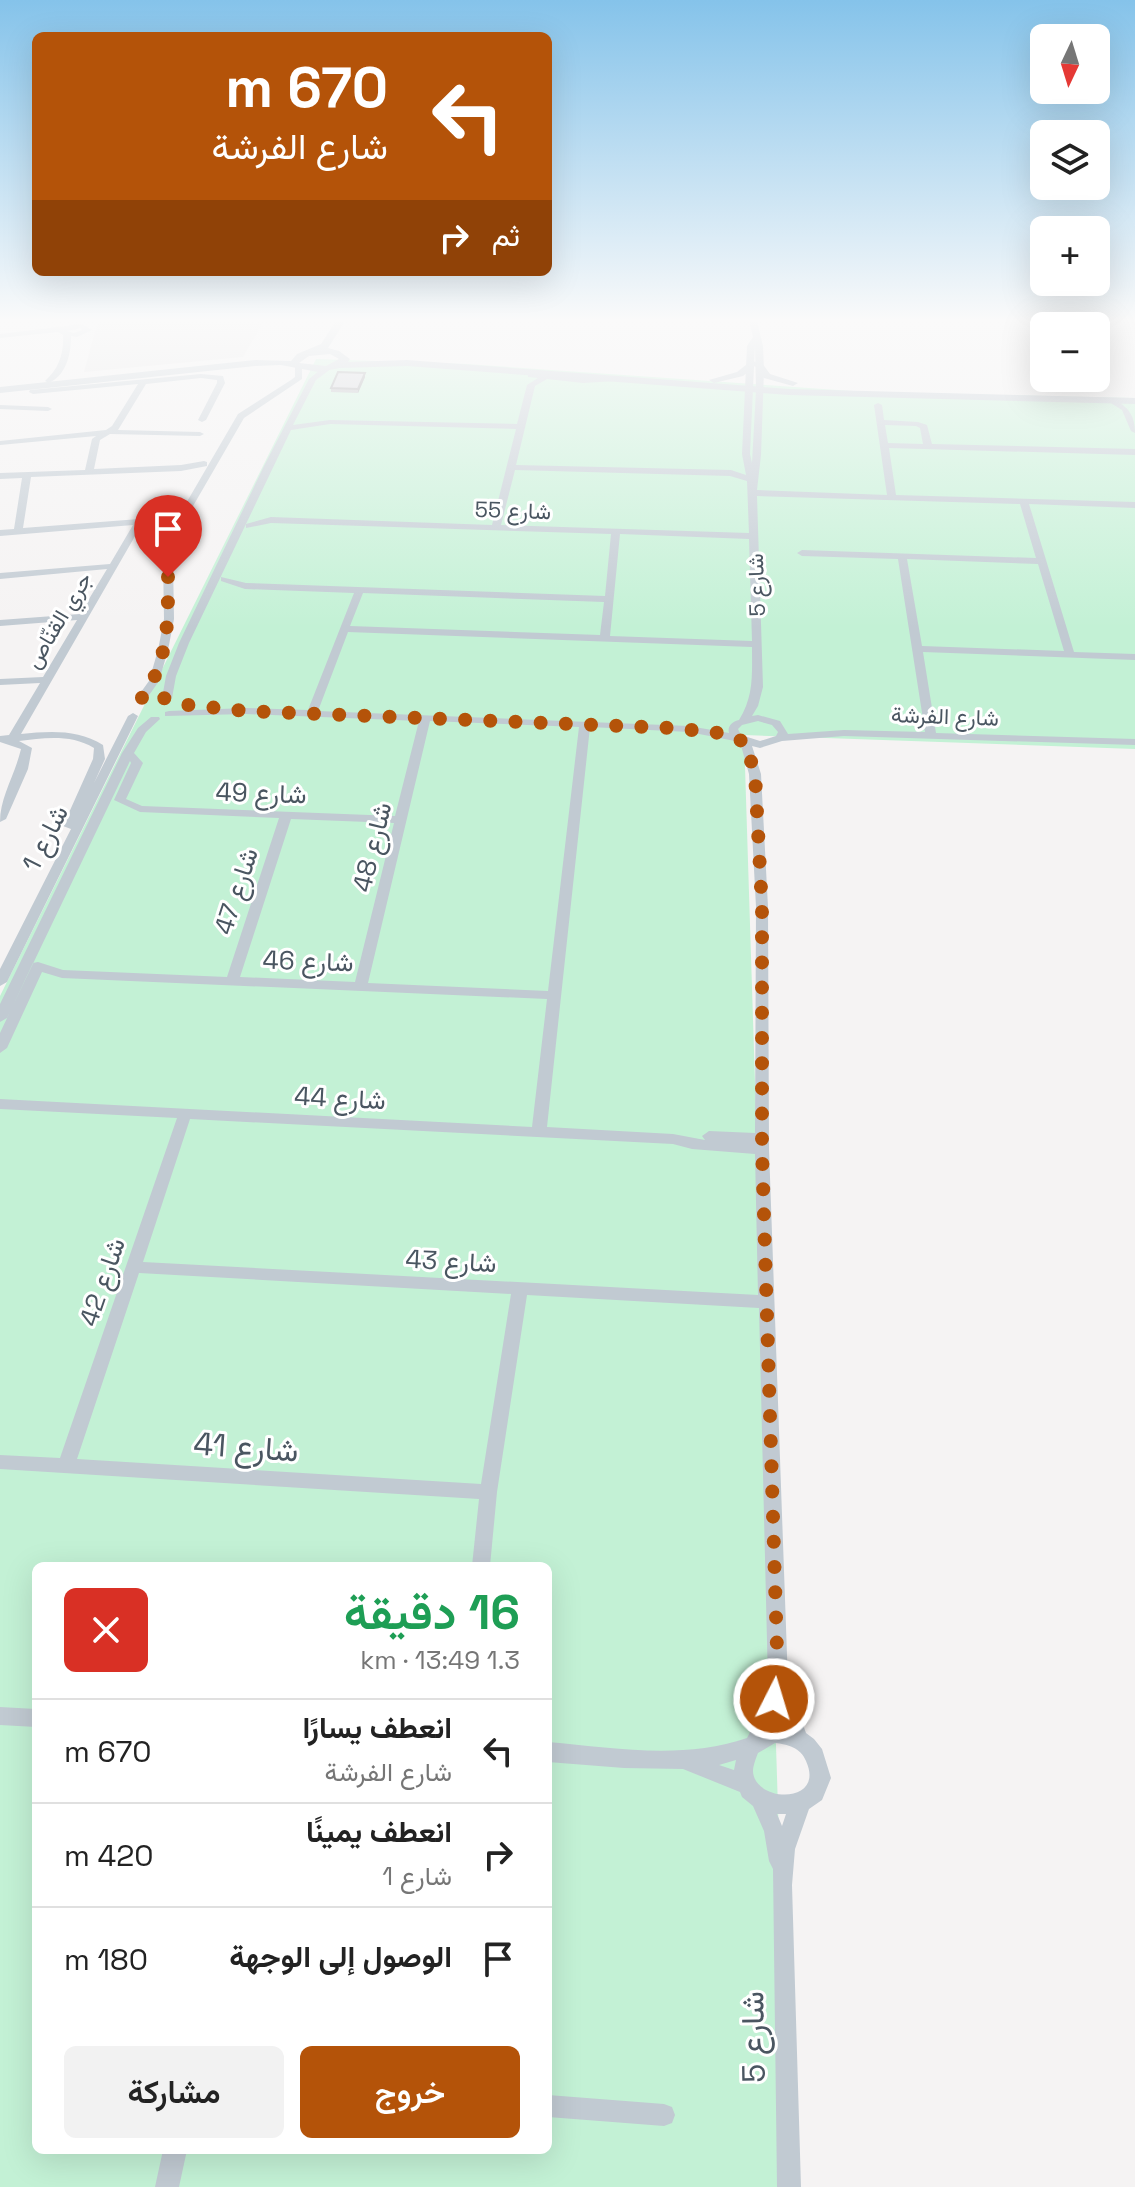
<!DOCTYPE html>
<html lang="ar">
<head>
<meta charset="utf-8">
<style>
  body { margin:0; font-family:"Space Grotesk",Vazirmatn,sans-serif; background:#f2f2f2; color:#222; direction:rtl; height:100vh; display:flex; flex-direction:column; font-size:30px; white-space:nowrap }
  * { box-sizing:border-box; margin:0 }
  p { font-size:26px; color:#767676 }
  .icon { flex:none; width:44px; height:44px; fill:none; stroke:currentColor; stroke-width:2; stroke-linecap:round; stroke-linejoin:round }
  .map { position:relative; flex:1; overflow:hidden; direction:ltr }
  .drawer { position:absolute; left:32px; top:1562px; width:520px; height:592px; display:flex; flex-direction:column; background:#fff; border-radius:12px; box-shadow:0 8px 32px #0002; direction:rtl }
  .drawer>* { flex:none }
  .guide { position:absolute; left:32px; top:32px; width:520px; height:244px; border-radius:12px; box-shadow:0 8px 32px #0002; direction:rtl; background:#b45309; color:#fff; overflow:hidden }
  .needle { width:52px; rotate:184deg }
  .fabs { position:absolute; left:1030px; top:24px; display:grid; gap:16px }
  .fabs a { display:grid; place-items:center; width:80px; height:80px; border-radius:12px; background:#fff; box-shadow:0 8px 32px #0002; font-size:40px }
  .pin { position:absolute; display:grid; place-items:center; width:68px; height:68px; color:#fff; margin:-82px -34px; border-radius:50% 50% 50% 0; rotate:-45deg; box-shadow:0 0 8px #0007 }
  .pin .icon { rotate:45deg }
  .me { position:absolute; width:88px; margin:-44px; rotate:5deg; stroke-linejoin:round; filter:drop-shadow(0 0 6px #0008) }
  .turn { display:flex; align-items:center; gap:28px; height:168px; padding:0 32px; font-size:36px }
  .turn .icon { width:104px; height:104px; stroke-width:2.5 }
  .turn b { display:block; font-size:56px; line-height:68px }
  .then { display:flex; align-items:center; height:76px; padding:0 32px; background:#0003; gap:16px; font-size:30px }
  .round { display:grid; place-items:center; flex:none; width:84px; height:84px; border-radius:12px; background:#f2f2f2 }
  .headline { display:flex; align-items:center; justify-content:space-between; height:136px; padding:0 32px }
  h1 { font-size:48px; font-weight:600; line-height:60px; color:#1e9e55 }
  .primary-button { display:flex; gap:16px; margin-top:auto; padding:16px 32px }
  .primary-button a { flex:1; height:92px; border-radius:12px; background:#b45309; color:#fff; font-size:32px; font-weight:600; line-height:92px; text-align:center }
  .primary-button a+a { background:#f2f2f2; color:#222 }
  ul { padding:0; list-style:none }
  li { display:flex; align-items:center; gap:24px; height:104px; padding:0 32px; border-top:2px solid #e0e0e0 }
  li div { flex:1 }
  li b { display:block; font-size:30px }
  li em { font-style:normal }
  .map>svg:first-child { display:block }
  .education { fill:#e6e4e5 }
  .green { fill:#c3f1d5; fill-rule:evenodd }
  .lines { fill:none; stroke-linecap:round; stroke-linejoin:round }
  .minor { fill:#c1cad2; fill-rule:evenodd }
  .tertiary { fill:#c1cad2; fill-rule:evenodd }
  .wall { fill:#b0b2b7 }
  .shaded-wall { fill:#909195 }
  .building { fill:#cdcfd5; stroke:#909195; stroke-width:2 }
  .route { stroke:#b45309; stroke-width:14; stroke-dasharray:0 25.2 }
  .labels { text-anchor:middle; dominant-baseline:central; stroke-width:6; stroke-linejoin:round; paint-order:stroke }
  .far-street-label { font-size:22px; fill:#4a5661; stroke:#fff }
  .street-label { font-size:26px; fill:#4a5661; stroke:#fff }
  .near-street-label { font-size:32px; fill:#4a5661; stroke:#fff }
</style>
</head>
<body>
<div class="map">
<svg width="1135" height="2187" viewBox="0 0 1135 2187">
  <rect width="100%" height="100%" fill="#f5f3f3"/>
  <!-- education -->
  <path class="education" d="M98,321H264L243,357L84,372Z"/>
  <!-- green -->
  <path class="green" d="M316,359L466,364L867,392L1135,398V749L744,735L790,2187H0V996ZM36,1566H548V2150H36Z"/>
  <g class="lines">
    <!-- minor -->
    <path class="minor" d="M749,321H757L763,346L764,370L761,455L757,490L887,495L874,405L878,403L882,405L884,420L918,422L927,425L932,444L1135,449V455L889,448L896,495L1135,502V508L1029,504L1074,652L1135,654V660L923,652L936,733L1135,739V745L844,736L782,741L760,748L752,746L761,774L768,907L769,1149L788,1683L806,1733L814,1739L822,1749L831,1778L822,1800L809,1809L795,1849L792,1885L801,2187H777L773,1869L769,1861L764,1831L753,1806L742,1797L740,1792L683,1769L624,1768L548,1762V1742C614,1748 683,1760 747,1738L758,1717L768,1683L759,1308L527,1295L497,1492L490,1566H472L479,1499L0,1469V1455L60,1458L177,1118L0,1109V1099L532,1127L547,999L62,978L42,972L7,1048L0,1053V1033L33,963L38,962L63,970L227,977L279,818L140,812L114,800L131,763L130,761L7,1018L0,1022V1004L122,753L138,728L151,717H159L160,719L146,732L134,753L143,763L126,799L142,806L395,816L419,721L246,714L165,716V712L169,711L246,708L308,710L354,593L245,589L221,581V577L246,583L605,596L611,534L271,523L246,528V524L271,517L492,525L516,429L330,424L291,430L189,643L176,676L172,698L167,701L163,700L162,698L166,676L179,643L264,466L309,379L325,366L332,368L316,380L293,425L330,420L517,424L527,385L538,378L528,377V373L583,379L613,377H616V381L583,383L547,379L535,386L516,465L731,470L746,475L742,454L747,346L753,337ZM755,345L756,390L752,463L750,454ZM885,425L916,426L920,428L923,444L888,443ZM515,470L730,476L747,481L749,533L501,525ZM757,496L1020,504L1036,558L802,550L797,553L802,556L898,559L925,732L844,730L788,734L780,721L758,715L752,716L758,706L763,687ZM620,534L749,539L752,641L610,636ZM907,559L1038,564L1064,651L922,646ZM363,593L604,602L600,635L350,626ZM348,632L752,647C752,674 754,696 739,720C733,721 727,726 729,733L689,726L318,711ZM430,721L579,727L548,991L368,983ZM758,721L772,725L778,732L776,736L760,741L741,735L738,729L742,725ZM590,727L689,732L740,742L749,774L756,907L755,1133L709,1131L702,1136L705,1140L673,1134L547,1127ZM291,819L394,823L355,982L240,977ZM190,1119L673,1144L692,1149L755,1154L758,1295L143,1262ZM139,1273L511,1294L481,1484L77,1459ZM779,1713L783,1725H775ZM775,1743C787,1744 801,1748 806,1761C826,1805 754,1803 753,1771C753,1766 756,1758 758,1753ZM736,1760L734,1770L719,1765ZM777,1814H786L782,1826Z
      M82,324L92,330L77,337L71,336C71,355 66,375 49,383L45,381C59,369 64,353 63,335L58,332L0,338V334ZM81,328L82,330L74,333L67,331Z
      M295,366L302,368V379L244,418L189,513L173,559L174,619L168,650L159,681L145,701L141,702L136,699L149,681L158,650L164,619L163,559L180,515L142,524L21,734C49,731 78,729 103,745L105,759L94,783L128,716L133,713L138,716L7,982L0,986V969L71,829L63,826L93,759L94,748C71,734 44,738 19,741L32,748L28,769L6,819L0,822C0,797 15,775 21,749L0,742V736L9,735L40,683L0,685V679L43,677L77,620L0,626V620L80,614L107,569L0,579V573L110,564L133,525L0,536V530L14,529L22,478L0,479V473L85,470L92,439L96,436L0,445V441L106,430L112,426L138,384L33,394L29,392L30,390L201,374L223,376L225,383L206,420L202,422L198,420L217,383V380L201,378L146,384L118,430L200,432L204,434L200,436L110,434L100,440L94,469L181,465L204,461L207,462V466L181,471L31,477L23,528L139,519L178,510L181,512L238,414L291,380L295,377Z
      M1110,398C1127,405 1135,414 1135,433L1131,431L1122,410L1106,400Z
      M0,405L48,407L52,409L48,411L0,409Z
      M0,1707L36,1709V1727L0,1725Z
      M548,2095L664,2104L672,2107L675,2115L672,2123L664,2126L548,2117Z
      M163,2150H187L179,2187H155Z"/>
    <!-- tertiary -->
    <path class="tertiary" d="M336,321H345L328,348L339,351L350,359L348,362L407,360L789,389L1135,398V404L789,395L407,366L340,368L318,372L281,365L255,366L0,393V387L255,360L291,361L297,354L321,344ZM330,354L339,359L326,366L299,363L309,356Z
      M751,361L762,363L770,374L798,383L793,386L764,378L755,366L743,376L714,383L709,380L737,372Z"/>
  </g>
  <!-- wall -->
  <path class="wall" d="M365,373V377L358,393L331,392V388Z"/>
  <!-- shaded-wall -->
  <path class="shaded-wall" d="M365,373V377L358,393V389Z"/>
  <!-- building -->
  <path class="building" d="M338,372L365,373L358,389L331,388Z"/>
  <!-- sky -->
  <linearGradient id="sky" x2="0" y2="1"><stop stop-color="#85c3ea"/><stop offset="0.51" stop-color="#fafafa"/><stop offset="1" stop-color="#fafafa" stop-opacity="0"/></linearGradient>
  <rect width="1135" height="628" fill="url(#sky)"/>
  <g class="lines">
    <!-- route -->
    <path class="route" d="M168,577C168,620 169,663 141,699L161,697L179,704L246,711L673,728L720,733L745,742L755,774L762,907V1149L778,1683L774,1699"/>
  </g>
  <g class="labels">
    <!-- far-street labels -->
    <g class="far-street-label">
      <text transform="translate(513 510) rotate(2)">شارع 55</text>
      <text transform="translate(756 585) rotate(-92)">شارع 5</text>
      <text transform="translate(58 620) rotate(-59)">جري القنّاص</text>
      <text transform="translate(945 716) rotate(2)">شارع الفرشة</text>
    </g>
    <!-- street labels -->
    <g class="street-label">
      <text transform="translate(261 793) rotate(2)">شارع 49</text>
      <text transform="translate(45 838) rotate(-63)">شارع 1</text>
      <text transform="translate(372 847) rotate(-76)">شارع 48</text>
      <text transform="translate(236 891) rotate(-72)">شارع 47</text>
      <text transform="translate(308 961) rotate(2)">شارع 46</text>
      <text transform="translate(340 1098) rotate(3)">شارع 44</text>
      <text transform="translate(451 1261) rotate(3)">شارع 43</text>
      <text transform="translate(102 1282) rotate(-71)">شارع 42</text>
    </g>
    <!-- near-street labels -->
    <g class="near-street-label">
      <text transform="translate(246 1447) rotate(4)">شارع 41</text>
      <text transform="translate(753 2037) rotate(-91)">شارع 5</text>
    </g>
  </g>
</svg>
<div class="fabs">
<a><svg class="needle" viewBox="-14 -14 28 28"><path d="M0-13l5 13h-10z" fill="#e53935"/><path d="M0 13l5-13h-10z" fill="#767676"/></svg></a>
<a><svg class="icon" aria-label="layers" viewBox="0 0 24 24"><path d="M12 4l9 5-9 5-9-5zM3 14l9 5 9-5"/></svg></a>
<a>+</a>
<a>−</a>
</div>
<div class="pin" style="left:168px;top:577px;background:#d93025"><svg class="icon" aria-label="arrive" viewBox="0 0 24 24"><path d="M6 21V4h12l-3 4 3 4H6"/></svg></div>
<svg class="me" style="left:774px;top:1699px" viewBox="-20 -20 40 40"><circle r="17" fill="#b45309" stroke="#fff" stroke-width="3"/><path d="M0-11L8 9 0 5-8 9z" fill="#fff"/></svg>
<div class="guide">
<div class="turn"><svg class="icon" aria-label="left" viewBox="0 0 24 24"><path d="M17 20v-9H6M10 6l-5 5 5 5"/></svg><div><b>670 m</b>شارع الفرشة</div></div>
<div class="then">ثم<svg class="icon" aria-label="right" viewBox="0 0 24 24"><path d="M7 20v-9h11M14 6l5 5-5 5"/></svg></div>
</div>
<section class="drawer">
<div class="headline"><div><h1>16 دقيقة</h1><p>1.3 km · 13:49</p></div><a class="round" style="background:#d93025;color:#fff"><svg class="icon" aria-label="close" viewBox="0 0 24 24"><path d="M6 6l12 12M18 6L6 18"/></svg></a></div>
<ul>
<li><svg class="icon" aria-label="left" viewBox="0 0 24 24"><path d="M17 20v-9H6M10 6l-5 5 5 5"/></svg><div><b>انعطف يسارًا</b><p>شارع الفرشة</p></div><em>670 m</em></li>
<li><svg class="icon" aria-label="right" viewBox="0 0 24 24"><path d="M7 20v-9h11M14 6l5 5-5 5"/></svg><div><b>انعطف يمينًا</b><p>شارع 1</p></div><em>420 m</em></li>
<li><svg class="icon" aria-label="arrive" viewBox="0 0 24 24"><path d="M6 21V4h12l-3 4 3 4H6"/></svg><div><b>الوصول إلى الوجهة</b></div><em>180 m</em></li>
</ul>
<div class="primary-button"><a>خروج</a><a>مشاركة</a></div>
</section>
</div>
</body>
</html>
